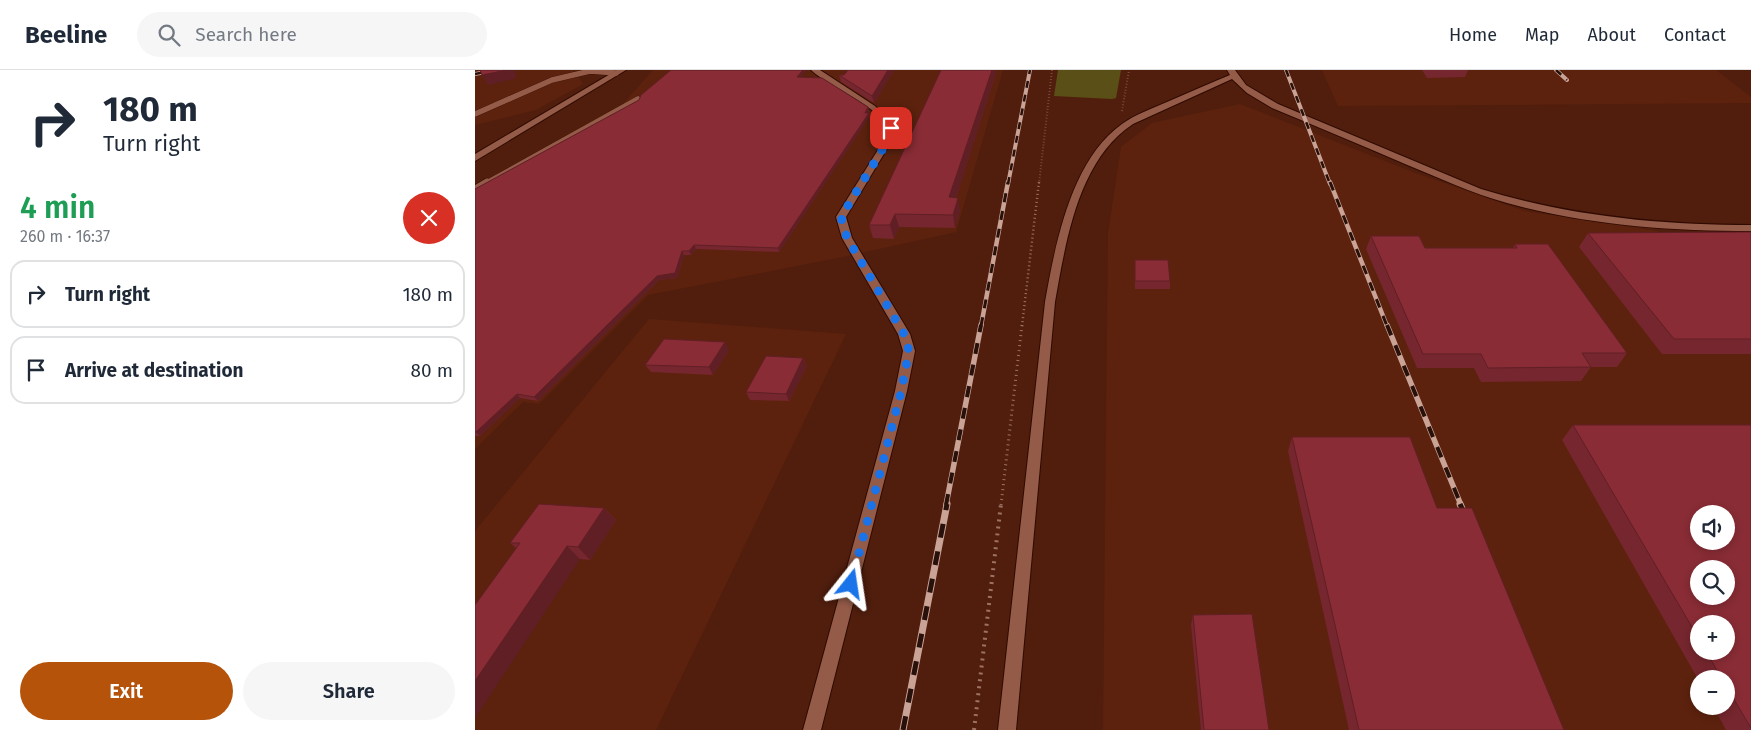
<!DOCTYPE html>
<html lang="en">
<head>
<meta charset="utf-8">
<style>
  body { margin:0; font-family:"Fira Sans",sans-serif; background:#f6f6f7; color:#1f2937; height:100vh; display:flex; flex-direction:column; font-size:19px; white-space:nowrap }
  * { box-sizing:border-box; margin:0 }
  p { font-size:16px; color:#747a83 }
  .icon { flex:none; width:28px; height:28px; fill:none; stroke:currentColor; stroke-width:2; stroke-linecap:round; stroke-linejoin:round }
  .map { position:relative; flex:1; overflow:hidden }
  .drawer { display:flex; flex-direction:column; background:#fff; width:475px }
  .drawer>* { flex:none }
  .guide { background:#fff; color:#1f2937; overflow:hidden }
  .buttons { position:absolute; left:1215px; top:435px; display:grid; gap:10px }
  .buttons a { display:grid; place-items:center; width:45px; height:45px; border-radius:50%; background:#fff; box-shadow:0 2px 8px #0003; font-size:25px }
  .pin { position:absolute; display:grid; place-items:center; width:42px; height:42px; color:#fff; margin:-21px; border-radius:10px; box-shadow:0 2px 8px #0006 }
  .me { position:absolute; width:55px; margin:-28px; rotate:15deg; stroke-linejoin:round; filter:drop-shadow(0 0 4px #0008) }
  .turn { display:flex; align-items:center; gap:18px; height:105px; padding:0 20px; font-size:22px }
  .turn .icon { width:65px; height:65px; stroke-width:2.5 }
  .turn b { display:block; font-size:35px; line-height:42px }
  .round { display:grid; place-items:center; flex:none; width:52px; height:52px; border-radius:26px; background:#f6f6f7 }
  .headline { display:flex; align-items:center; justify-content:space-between; height:85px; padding:0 20px }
  h1 { font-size:30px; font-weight:600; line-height:38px; color:#1e9e55 }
  .primary-button { display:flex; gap:10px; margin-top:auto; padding:10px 20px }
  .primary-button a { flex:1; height:58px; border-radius:30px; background:#b45309; color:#fff; font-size:20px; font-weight:600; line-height:58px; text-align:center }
  .primary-button a+a { background:#f6f6f7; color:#1f2937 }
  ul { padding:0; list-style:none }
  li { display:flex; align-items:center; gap:15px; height:68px; margin:0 10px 8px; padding:0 10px; border:2px solid #e0e1e3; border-radius:15px }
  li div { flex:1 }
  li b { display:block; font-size:19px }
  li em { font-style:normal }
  header { display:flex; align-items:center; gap:30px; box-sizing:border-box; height:70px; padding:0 25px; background:#fff; border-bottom:1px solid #e0e1e3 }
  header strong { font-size:24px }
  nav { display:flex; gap:28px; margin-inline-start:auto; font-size:18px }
  .search { width:350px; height:45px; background:#f6f6f7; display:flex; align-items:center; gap:12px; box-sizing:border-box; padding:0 18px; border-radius:28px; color:#747a83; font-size:19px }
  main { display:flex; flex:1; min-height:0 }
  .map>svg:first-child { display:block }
  .built { fill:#5c220e; fill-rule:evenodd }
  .green { fill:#5a4f16 }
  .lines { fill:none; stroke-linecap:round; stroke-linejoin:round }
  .service-far1-casing { stroke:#2f0a01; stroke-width:6 }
  .service-casing { stroke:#2f0a01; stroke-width:8 }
  .minor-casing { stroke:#2f0a01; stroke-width:2 }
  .tertiary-casing { stroke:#2f0a01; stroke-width:2 }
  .path-far3 { stroke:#9d7264; stroke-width:2; stroke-dasharray:0.5 2.5; stroke-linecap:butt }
  .path-far2 { stroke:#9d7264; stroke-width:2.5; stroke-dasharray:1 3; stroke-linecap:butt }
  .path-far1 { stroke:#9d7264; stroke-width:3; stroke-dasharray:1 4; stroke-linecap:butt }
  .path { stroke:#9d7264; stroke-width:4; stroke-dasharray:2 5; stroke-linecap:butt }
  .service-far1 { stroke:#945b48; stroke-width:5.5 }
  .service { stroke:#945b48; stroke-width:7 }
  .minor { fill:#945b48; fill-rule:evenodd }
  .tertiary { fill:#945b48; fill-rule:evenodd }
  .rail-far3-casing { stroke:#caa397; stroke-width:4 }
  .rail-far2-casing { stroke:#caa397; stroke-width:4.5 }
  .rail-far1-casing { stroke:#caa397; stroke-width:5.5 }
  .rail-casing { stroke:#caa397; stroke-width:7 }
  .rail-far3 { stroke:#28110a; stroke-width:2.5; stroke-dasharray:7; stroke-linecap:butt }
  .rail-far2 { stroke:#28110a; stroke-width:3; stroke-dasharray:9; stroke-linecap:butt }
  .rail-far1 { stroke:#28110a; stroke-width:4; stroke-dasharray:11; stroke-linecap:butt }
  .rail { stroke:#28110a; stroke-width:5; stroke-dasharray:14; stroke-linecap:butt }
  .wall { fill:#76262e; fill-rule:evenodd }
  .shaded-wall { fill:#601f25 }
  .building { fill:#892c35; stroke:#601f25; fill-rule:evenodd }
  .route { stroke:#1a73e8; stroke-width:9; stroke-dasharray:0 16.2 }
</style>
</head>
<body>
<header>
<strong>Beeline</strong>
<div class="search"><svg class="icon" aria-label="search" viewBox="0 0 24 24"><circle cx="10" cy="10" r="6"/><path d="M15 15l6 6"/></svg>Search here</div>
<nav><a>Home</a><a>Map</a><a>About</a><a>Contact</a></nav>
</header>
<main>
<section class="drawer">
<div class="guide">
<div class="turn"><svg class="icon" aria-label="right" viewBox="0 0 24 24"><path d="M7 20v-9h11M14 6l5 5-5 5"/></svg><div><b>180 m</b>Turn right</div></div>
</div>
<div class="headline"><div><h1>4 min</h1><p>260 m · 16:37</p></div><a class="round" style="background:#d93025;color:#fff"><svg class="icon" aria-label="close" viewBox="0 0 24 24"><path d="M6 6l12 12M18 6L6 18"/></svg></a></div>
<ul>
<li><svg class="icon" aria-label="right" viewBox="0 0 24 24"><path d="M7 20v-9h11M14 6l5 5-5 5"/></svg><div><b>Turn right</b></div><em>180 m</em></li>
<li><svg class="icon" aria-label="arrive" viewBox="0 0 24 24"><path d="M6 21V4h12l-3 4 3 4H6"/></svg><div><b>Arrive at destination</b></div><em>80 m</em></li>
</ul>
<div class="primary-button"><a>Exit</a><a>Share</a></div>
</section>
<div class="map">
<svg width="1276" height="660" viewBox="0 0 1276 660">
  <rect width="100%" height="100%" fill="#511e0d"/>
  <!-- built -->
  <path class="built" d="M0,0H98L108,14L61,40L0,55Z
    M178,0H528L481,162L368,187L173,225L64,334L48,332L0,379V116L148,34Z
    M847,0H1241L1276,27V33L863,36Z
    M765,34L935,101L1049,141L1182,161L1191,165H1276V660H628L633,164L646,77L677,53ZM1224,444H1251V471H1224ZM1224,499H1251V526H1224ZM1224,554H1251V581H1224ZM1224,609H1251V636H1224Z
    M174,249L371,264L181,660H0V461Z"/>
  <!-- green -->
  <path class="green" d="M583,0H646L641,28L637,29L579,26Z"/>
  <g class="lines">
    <!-- service-far1 casing -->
    <g class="service-far1-casing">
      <path id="service-far1" d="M0,44L77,10L115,1L141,3
        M10,114L163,29"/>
    </g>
    <!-- service casing -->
    <g class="service-casing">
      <path id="service" d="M0,119L12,112"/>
    </g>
    <!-- minor casing -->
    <g class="minor-casing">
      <path id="minor" d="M336,0H345L400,36L417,54L419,67L371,147L377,168L435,264L440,281L432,321L346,660H328L420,321L428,281L423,264L367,168L361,147L411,67C411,63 412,59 410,55C399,33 354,17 336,0Z
        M752,0H760L771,15L803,34L1006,119C1095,146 1184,155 1276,155V161C1194,161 1112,155 1032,133C996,123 964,108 930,94C886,75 841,56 797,38L772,23L757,9L658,54C603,90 591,171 580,232L541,660H523L570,232C580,175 596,90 647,54C661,44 676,39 692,32C713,23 733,14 755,5Z"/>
    </g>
    <!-- tertiary casing -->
    <g class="tertiary-casing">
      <path id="tertiary" d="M142,0H151L0,91V84Z"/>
    </g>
    <!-- path-far3 -->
    <path class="path-far3" d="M647,41L654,0
      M564,114L577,0"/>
    <!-- path-far2 -->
    <path class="path-far2" d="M547,256L564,112"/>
    <!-- path-far1 -->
    <path class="path-far1" d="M526,435L547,255"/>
    <!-- path -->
    <path class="path" d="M499,660L526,434"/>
    <!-- service-far1 -->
    <use href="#service-far1" class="service-far1"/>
    <!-- service -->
    <use href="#service" class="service"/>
    <!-- minor -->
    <use href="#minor" class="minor"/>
    <!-- tertiary -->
    <use href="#tertiary" class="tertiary"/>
    <!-- rail-far3 casing -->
    <g class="rail-far3-casing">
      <path id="rail-far3" d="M811,0L855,114
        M1081,0L1092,10
        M0,4L20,0
        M533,114L555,0"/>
    </g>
    <!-- rail-far2 casing -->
    <g class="rail-far2-casing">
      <path id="rail-far2" d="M855,112L912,256
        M506,256L533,112"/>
    </g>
    <!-- rail-far1 casing -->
    <g class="rail-far1-casing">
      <path id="rail-far1" d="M912,255L986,435
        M471,435L506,255"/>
    </g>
    <!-- rail casing -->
    <g class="rail-casing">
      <path id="rail" d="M985,434L992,450
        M428,660L472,434"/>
    </g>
    <!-- rail-far3 -->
    <use href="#rail-far3" class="rail-far3"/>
    <!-- rail-far2 -->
    <use href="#rail-far2" class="rail-far2"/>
    <!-- rail-far1 -->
    <use href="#rail-far1" class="rail-far1"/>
    <!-- rail -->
    <use href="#rail" class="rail"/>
  </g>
  <!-- wall -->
  <path class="wall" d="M419,0L399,33L366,12L364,5Z
    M947,0H993L990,7L952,8Z
    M521,3L481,128L485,141L480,158L424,157L419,169L398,168L394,155Z
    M326,7L393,37L394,40L393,43H394L395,46L304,182L221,179L216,185H209L202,208L184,210L63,331L45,328L5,366H0V119Z
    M1276,162V284H1187L1104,177L1113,163Z
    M896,166L950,178H1038L1040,174L1152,283L1142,297H1116L1106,311L1006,312L999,298H942L891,179Z
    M660,190L695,211V219H660Z
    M254,280L238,305L176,302L170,295Z
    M328,288L332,296L314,331L275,330L271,322Z
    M1098,355H1276V660H1251L1238,636H1251V609H1224V611L1087,370ZM1224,554L1251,581H1224Z
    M817,367L962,438L1089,660H874L813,381Z
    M129,438L141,450L115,490L105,489L41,478L35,473Z
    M718,545L794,660H726L716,555Z"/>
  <!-- shaded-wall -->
  <path class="shaded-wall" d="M32,0H39L42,8L13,15L7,5Z
    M328,0H332L323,10L322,7Z
    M413,0H419L399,33L397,26Z
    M517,0H520L521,3L477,141L474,127Z
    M393,37L394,40L391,46L390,43Z
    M394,43L395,46L304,182L303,178Z
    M483,128L485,141L480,158L478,145Z
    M420,144L424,157L419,169L415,155Z
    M219,175L221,179L216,185L214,181Z
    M207,181L209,185L202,208L184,210L63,331L59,327Z
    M250,272L254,280L238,305L234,297Z
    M328,288L332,296L314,331L311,324Z
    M42,324L45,328L5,366L1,362Z
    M129,438L141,450L115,490L103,477Z
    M92,476L105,489L0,648V611Z"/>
  <!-- building -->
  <path class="building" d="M5,0H32L7,5Z
    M196,0H328L322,7L347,8L393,37L390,43H394L303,178L219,175L214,181H207L200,203L182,206L59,327L42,324L1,362H0V119L164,30L166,25Z
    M373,0H413L397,26L364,5H369Z
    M466,0H517L474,127L483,128L478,145L420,144L415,155H394Z
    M1276,162V269H1199L1113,163Z
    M896,166H944L950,178H1042L1040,174H1073L1152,283H1107L1116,297L1013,298L1006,284H948Z
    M660,190H693L695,211H660Z
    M189,269L250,272L234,297L170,295Z
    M291,286L328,288L311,324L271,322Z
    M1098,355H1276V658L1251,616V609H1247L1231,581H1251V554H1224V569ZM1224,444H1251V471H1224ZM1224,499H1251V526H1224Z
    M817,367H935L962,438H997L1089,660H884Z
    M64,434L129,438L103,477L92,476L0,611V535L45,473H35Z
    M777,544L794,660H729L718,545Z"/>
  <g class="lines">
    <!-- route -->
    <path class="route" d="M376,514L426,322L434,281L429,264L372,168L366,147L415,67L416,58"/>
  </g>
</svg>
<div class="buttons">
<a><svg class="icon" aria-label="sound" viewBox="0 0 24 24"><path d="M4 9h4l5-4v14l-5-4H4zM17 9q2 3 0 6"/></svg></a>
<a><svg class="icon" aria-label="search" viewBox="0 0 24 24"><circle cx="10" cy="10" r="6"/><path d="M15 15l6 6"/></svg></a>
<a>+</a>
<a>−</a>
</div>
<div class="pin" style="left:416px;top:58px;background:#d93025"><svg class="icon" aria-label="arrive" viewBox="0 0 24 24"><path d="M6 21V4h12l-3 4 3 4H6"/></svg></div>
<svg class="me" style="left:376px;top:514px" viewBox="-20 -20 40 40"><path d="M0-17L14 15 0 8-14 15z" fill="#1a73e8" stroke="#fff" stroke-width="4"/></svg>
</div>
</main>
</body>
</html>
